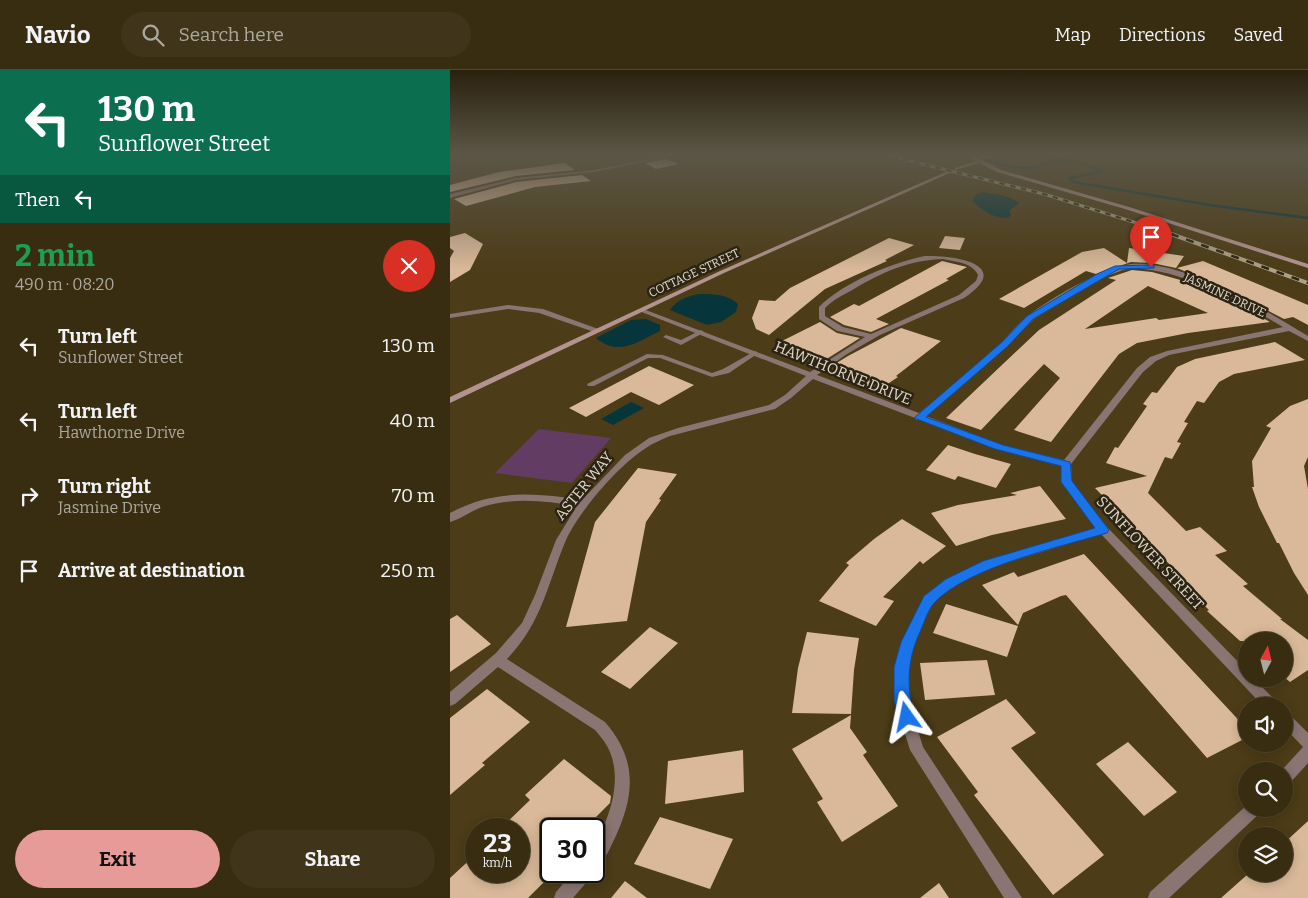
<!DOCTYPE html>
<html lang="en">
<head>
<meta charset="utf-8">
<style>
  body { margin:0; font-family:Bitter,serif; background:#40351a; color:#f1f3f6; height:100vh; display:flex; flex-direction:column; font-size:19px; white-space:nowrap }
  * { box-sizing:border-box; margin:0 }
  p { font-size:16px; color:#aba89f }
  .icon { flex:none; width:28px; height:28px; fill:none; stroke:currentColor; stroke-width:2; stroke-linecap:round; stroke-linejoin:round }
  .map { position:relative; flex:1; overflow:hidden }
  .panel { display:flex; flex-direction:column; background:#392d11; width:450px }
  .panel>* { flex:none }
  .banner { background:#0b6e4f; color:#fff; overflow:hidden }
  .needle { width:32px; rotate:7deg }
  .controls { position:absolute; left:788px; top:562px; display:grid; gap:10px }
  .controls a { display:grid; place-items:center; width:55px; height:55px; border-radius:50%; background:#392d11; box-shadow:0 2px 12px #0003,0 0 0 1px #534931; font-size:25px }
  .speed { position:absolute; left:15px; top:748px; display:flex; gap:10px; font-size:25px; font-weight:700; text-align:center }
  .speed>* { display:grid; place-content:center; width:65px; height:65px; border-radius:50%; background:#392d11; box-shadow:0 2px 12px #0003,0 0 0 1px #534931; line-height:1 }
  .speed small { font-size:12px; font-weight:400 }
  .speed .limit { border:2px solid #111; border-radius:8px; background:#fff; color:#111 }
  .pin { position:absolute; display:grid; place-items:center; width:42px; height:42px; color:#fff; margin:-51px -21px; border-radius:50% 50% 50% 0; rotate:-45deg; box-shadow:0 0 5px #0007 }
  .pin .icon { rotate:45deg }
  .me { position:absolute; width:55px; margin:-28px; rotate:348deg; stroke-linejoin:round; filter:drop-shadow(0 0 4px #0008) }
  .turn { display:flex; align-items:center; gap:18px; height:105px; padding:0 15px; font-size:22px }
  .turn .icon { width:65px; height:65px; stroke-width:2.5 }
  .turn b { display:block; font-size:35px; line-height:42px }
  .then { display:flex; align-items:center; height:48px; padding:0 15px; background:#0003; gap:10px; font-size:19px }
  .round { display:grid; place-items:center; flex:none; width:52px; height:52px; border-radius:26px; background:#40351a }
  .overview { display:flex; align-items:center; justify-content:space-between; height:85px; padding:0 15px }
  h1 { font-size:30px; font-weight:700; line-height:38px; color:#1e9e55 }
  .button { display:flex; gap:10px; margin-top:auto; padding:10px 15px }
  .button a { flex:1; height:58px; border-radius:30px; background:#e69b98; color:#111; font-size:20px; font-weight:700; line-height:58px; text-align:center }
  .button a+a { background:#40351a; color:#f1f3f6 }
  ul { padding:0; list-style:none }
  li { display:flex; align-items:center; gap:15px; height:75px; padding:0 15px }
  li div { flex:1 }
  li b { display:block; font-size:19px }
  li em { font-style:normal }
  header { display:flex; align-items:center; gap:30px; box-sizing:border-box; height:70px; padding:0 25px; background:#392d11; border-bottom:1px solid #534931 }
  header strong { font-size:24px }
  nav { display:flex; gap:28px; margin-inline-start:auto; font-size:18px }
  .search { width:350px; height:45px; background:#40351a; display:flex; align-items:center; gap:12px; box-sizing:border-box; padding:0 18px; border-radius:28px; color:#aba89f; font-size:19px }
  main { display:flex; flex:1; min-height:0 }
  .map>svg:first-child { display:block }
  .green { fill:#633c63 }
  .water { fill:#06353b }
  .lines { fill:none; stroke-linecap:round; stroke-linejoin:round }
  .stream { stroke:#06353b; stroke-width:2.5 }
  .building { fill:#d9b999; fill-rule:evenodd }
  .lane { fill:#897572; fill-rule:evenodd }
  .street { fill:#897572; fill-rule:evenodd }
  .secondary { fill:#b3938f; fill-rule:evenodd }
  .rail-far1-casing { stroke:#aca186; stroke-width:3 }
  .rail-casing { stroke:#aca186; stroke-width:4 }
  .rail-far1 { stroke:#2b2415; stroke-width:2; stroke-dasharray:5.5; stroke-linecap:butt }
  .rail { stroke:#2b2415; stroke-width:2.5; stroke-dasharray:8; stroke-linecap:butt }
  .route { fill:#1a73e8; stroke:#114b97 }
  .labels { text-anchor:middle; dominant-baseline:central; stroke-width:5; stroke-linejoin:round; paint-order:stroke }
  .far-street-label { font-size:12px; fill:#e2d9c5; stroke:#2b2415 }
  .street-label { font-size:15px; fill:#e2d9c5; stroke:#2b2415 }
</style>
</head>
<body>
<header>
<strong>Navio</strong>
<div class="search"><svg class="icon" aria-label="search" viewBox="0 0 24 24"><circle cx="10" cy="10" r="6"/><path d="M15 15l6 6"/></svg>Search here</div>
<nav><a>Map</a><a>Directions</a><a>Saved</a></nav>
</header>
<main>
<section class="panel">
<div class="banner">
<div class="turn"><svg class="icon" aria-label="left" viewBox="0 0 24 24"><path d="M17 20v-9H6M10 6l-5 5 5 5"/></svg><div><b>130 m</b>Sunflower Street</div></div>
<div class="then">Then<svg class="icon" aria-label="left" viewBox="0 0 24 24"><path d="M17 20v-9H6M10 6l-5 5 5 5"/></svg></div>
</div>
<div class="overview"><div><h1>2 min</h1><p>490 m · 08:20</p></div><a class="round" style="background:#d93025;color:#fff"><svg class="icon" aria-label="close" viewBox="0 0 24 24"><path d="M6 6l12 12M18 6L6 18"/></svg></a></div>
<ul>
<li><svg class="icon" aria-label="left" viewBox="0 0 24 24"><path d="M17 20v-9H6M10 6l-5 5 5 5"/></svg><div><b>Turn left</b><p>Sunflower Street</p></div><em>130 m</em></li>
<li><svg class="icon" aria-label="left" viewBox="0 0 24 24"><path d="M17 20v-9H6M10 6l-5 5 5 5"/></svg><div><b>Turn left</b><p>Hawthorne Drive</p></div><em>40 m</em></li>
<li><svg class="icon" aria-label="right" viewBox="0 0 24 24"><path d="M7 20v-9h11M14 6l5 5-5 5"/></svg><div><b>Turn right</b><p>Jasmine Drive</p></div><em>70 m</em></li>
<li><svg class="icon" aria-label="arrive" viewBox="0 0 24 24"><path d="M6 21V4h12l-3 4 3 4H6"/></svg><div><b>Arrive at destination</b></div><em>250 m</em></li>
</ul>
<div class="button"><a>Exit</a><a>Share</a></div>
</section>
<div class="map">
<svg width="858" height="828" viewBox="0 0 858 828">
  <rect width="100%" height="100%" fill="#4c3c17"/>
  <!-- green -->
  <path class="green" d="M89,359L161,368L122,413L45,403Z"/>
  <!-- water -->
  <path class="water" d="M532,122C544,124 560,125 569,133L559,141L561,145L558,148C545,149 532,140 522,131L526,125Z
    M250,224C262,224 278,224 288,234L286,242L271,252L257,255L220,240C227,230 237,226 250,224Z
    M196,249L210,255V261C187,272 169,287 146,268L181,250Z
    M181,332L194,338L163,355L151,349Z"/>
  <g class="lines">
    <!-- stream -->
    <path class="stream" d="M536,84L539,91C553,95 567,99 581,98C589,97 593,94 599,92C616,87 638,94 652,102L619,108L624,112L766,136L858,148"/>
  </g>
  <!-- building -->
  <path class="building" d="M217,89L229,94L206,99L195,93Z
    M115,93L125,100L66,106L0,122V115L49,102Z
    M132,105L141,111L85,117L16,136L4,129L66,112Z
    M15,163L33,174L20,200L0,212V188L4,181L0,178V167Z
    M495,166L515,168L510,180L489,178Z
    M439,168L464,175L435,190L437,191L375,219L319,265L306,259L302,248L309,230L325,231L340,218Z
    M654,178L677,193L679,178L734,186L726,198L702,193L681,192L646,204L636,201L574,238L549,229L632,182Z
    M492,191L517,197L496,209L499,210L426,249L439,254L421,262L394,255L380,247L404,234L409,236Z
    M753,191L858,235V255L843,247L834,249L773,217L727,198Z
    M682,200L702,202L741,213L779,229L820,252L738,263L687,273L669,284L601,372L564,360L610,308L594,294L531,360L496,348L589,260L666,210L658,208ZM698,216L758,243L709,250L706,248L635,259Z
    M370,252L387,263L410,268L375,290L332,271Z
    M451,258L491,271L446,306L448,307L427,321L381,302L390,296L385,294L398,286Z
    M825,272L855,290L784,304L769,312L754,333L747,331L734,352L738,353L727,372L731,373L722,389L715,387L698,423L736,461L750,457L777,481L765,485L798,514L793,516L832,549H830L858,570V600L840,612L834,607V571H790L757,541L759,540L725,507L730,505L645,418L697,406L656,393L665,377L668,378L697,336L693,334L702,322L707,323L727,297L745,289Z
    M199,296L244,315L209,335L181,322L136,347L119,338Z
    M858,329V387L854,396L858,419V525L844,503L829,473H827L809,437L802,417H804L802,391L821,358L816,356L840,336Z
    M498,375L525,384L561,394L546,418L508,406L505,410L476,400Z
    M188,398L227,404L209,429L211,430L196,452L177,551L116,557L145,452Z
    M590,416L616,449L542,465L506,476L481,443L508,435L567,425L560,423Z
    M452,449L496,476L473,494L470,491L433,527L444,531L426,556L369,531L399,495L396,493L424,469Z
    M634,484L796,658V668L757,688L616,525L611,526L573,543L568,555L532,515L564,502L568,507Z
    M496,534L568,556L557,587L483,563Z
    M7,545L41,574L0,602V549Z
    M200,557L228,573L180,619L151,602Z
    M357,562L409,568L404,600L401,644L342,643L348,598Z
    M537,590L545,625L475,630L470,593Z
    M37,619L80,652L32,693L35,695L0,725V648Z
    M556,629L586,663L561,678L654,785L603,825L524,725L528,722L487,667Z
    M401,645L400,658L417,682L413,685L448,736L392,772L367,732L373,729L342,679Z
    M678,672L727,722L694,746L646,694Z
    M293,680L294,722L215,734L218,691Z
    M114,689L161,726L160,733L134,759H101V805L78,828H0V808L26,784V801H69V759H50L80,730L75,725Z
    M210,747L283,769L260,819L184,794Z
    M858,751V828H771L798,804H834V773Z
    M175,811L197,828H161Z
    M489,813L499,828H470Z"/>
  <g class="lines">
    <!-- lane -->
    <path class="lane" d="M251,260L254,262L253,263L231,275L213,267L216,265L231,270Z
      M305,281L307,282V284L279,303L262,307L210,288H198L144,316H138L137,314L197,284L213,285L262,303L273,299Z"/>
    <!-- street -->
    <path class="street" d="M224,84H231L144,102L66,110L0,128V124L66,108L144,100Z
      M545,84H550L541,88L524,90L522,89Z
      M475,186C504,185 565,194 514,228L430,265L397,284L367,305L469,343C493,323 518,303 542,282C553,272 562,260 573,250C594,231 654,197 681,194C732,189 815,240 858,266V271L839,261L719,285L706,291L693,302L621,394L622,412L657,457L796,600V609H804L827,632L829,636H813L651,464L542,497L505,515L483,532L464,572L459,597V631L473,677L572,828H554L460,680L445,631V597L452,572L474,526L497,509L534,491L646,458L612,412L611,396L546,379L471,350H466L465,348L363,309L341,328L325,339L220,366C211,370 203,373 196,378C168,396 130,440 116,470C97,515 93,551 57,589L155,652C188,690 185,726 164,770C159,780 154,793 144,797C144,790 142,780 144,774C147,766 152,760 155,753C165,729 170,699 157,676C154,670 149,665 145,660L48,597L5,634L0,636V622L46,583L72,553L85,525L106,470L127,436C95,431 63,427 32,437C21,441 11,449 0,452V443C44,419 85,423 132,430L175,385L199,368L228,358L319,335L335,325L356,306L189,241V239H193L360,302L415,267L387,261L369,249V237C392,213 443,192 475,186ZM493,189C505,192 522,192 528,205L526,211L509,225L421,264L393,257L375,246V238C383,230 393,225 404,219C433,202 459,190 493,189ZM682,198C737,201 787,230 833,257L717,281L700,287L687,298L614,390L552,375L476,346L547,285L584,249L647,210L673,200Z
      M58,235L93,239L151,260L147,262H144L89,243L58,239L0,248V244Z
      M834,642L839,644L858,663V693L839,714L834,716V701H831L853,677L834,657Z
      M796,736V739H812L809,744L719,828H698L700,822Z
      M124,801H143L141,807L123,828H104L106,822Z"/>
    <!-- secondary -->
    <path class="secondary" d="M517,84H521L551,100L679,137L858,194V198L675,139L547,102L529,93L505,100V98L526,91Z
      M498,101L502,102L274,203L0,333V327L270,201Z"/>
    <!-- rail-far1 casing -->
    <g class="rail-far1-casing">
      <path id="rail-far1" d="M432,84L594,124L725,165"/>
    </g>
    <!-- rail casing -->
    <g class="rail-casing">
      <path id="rail" d="M721,164L858,213"/>
    </g>
    <!-- rail-far1 -->
    <use href="#rail-far1" class="rail-far1"/>
    <!-- rail -->
    <use href="#rail" class="rail"/>
  </g>
  <!-- sky -->
  <linearGradient id="sky" x2="0" y2="1"><stop stop-color="#2a210d"/><stop offset="0.42" stop-color="#5b5647"/><stop offset="1" stop-color="#5b5647" stop-opacity="0"/></linearGradient>
  <rect width="858" height="200" fill="url(#sky)"/>
  <!-- route -->
  <path class="route" d="M701,195H704V198L669,199L583,249L558,276L476,347L553,375L620,392L622,411L659,460L657,463C609,477 519,497 485,532C478,539 474,553 470,562C457,589 456,619 465,647L463,652L457,654L451,652L444,631V597L451,572L474,526L496,509L533,491L645,458L611,412V396L545,379L464,348L552,272L577,246L647,204L665,196Z"/>
  <g class="labels">
    <!-- far-street labels -->
    <g class="far-street-label">
      <text transform="translate(244 203) rotate(-25)">COTTAGE STREET</text>
      <text transform="translate(775 225) rotate(25)">JASMINE DRIVE</text>
    </g>
    <!-- street labels -->
    <g class="street-label">
      <text transform="translate(393 303) rotate(22)">HAWTHORNE DRIVE</text>
      <text transform="translate(134 416) rotate(-51)">ASTER WAY</text>
      <text transform="translate(700 483) rotate(47)">SUNFLOWER STREET</text>
    </g>
  </g>
</svg>
<div class="controls">
<a><svg class="needle" viewBox="-14 -14 28 28"><path d="M0-13l5 13h-10z" fill="#e53935"/><path d="M0 13l5-13h-10z" fill="#aba89f"/></svg></a>
<a><svg class="icon" aria-label="sound" viewBox="0 0 24 24"><path d="M4 9h4l5-4v14l-5-4H4zM17 9q2 3 0 6"/></svg></a>
<a><svg class="icon" aria-label="search" viewBox="0 0 24 24"><circle cx="10" cy="10" r="6"/><path d="M15 15l6 6"/></svg></a>
<a><svg class="icon" aria-label="layers" viewBox="0 0 24 24"><path d="M12 4l9 5-9 5-9-5zM3 14l9 5 9-5"/></svg></a>
</div>
<div class="speed"><div>23<small>km/h</small></div><div class="limit">30</div></div>
<div class="pin" style="left:701px;top:197px;background:#d93025"><svg class="icon" aria-label="arrive" viewBox="0 0 24 24"><path d="M6 21V4h12l-3 4 3 4H6"/></svg></div>
<svg class="me" style="left:457px;top:647px" viewBox="-20 -20 40 40"><path d="M0-17L14 15 0 8-14 15z" fill="#1a73e8" stroke="#fff" stroke-width="4"/></svg>
</div>
</main>
</body>
</html>
